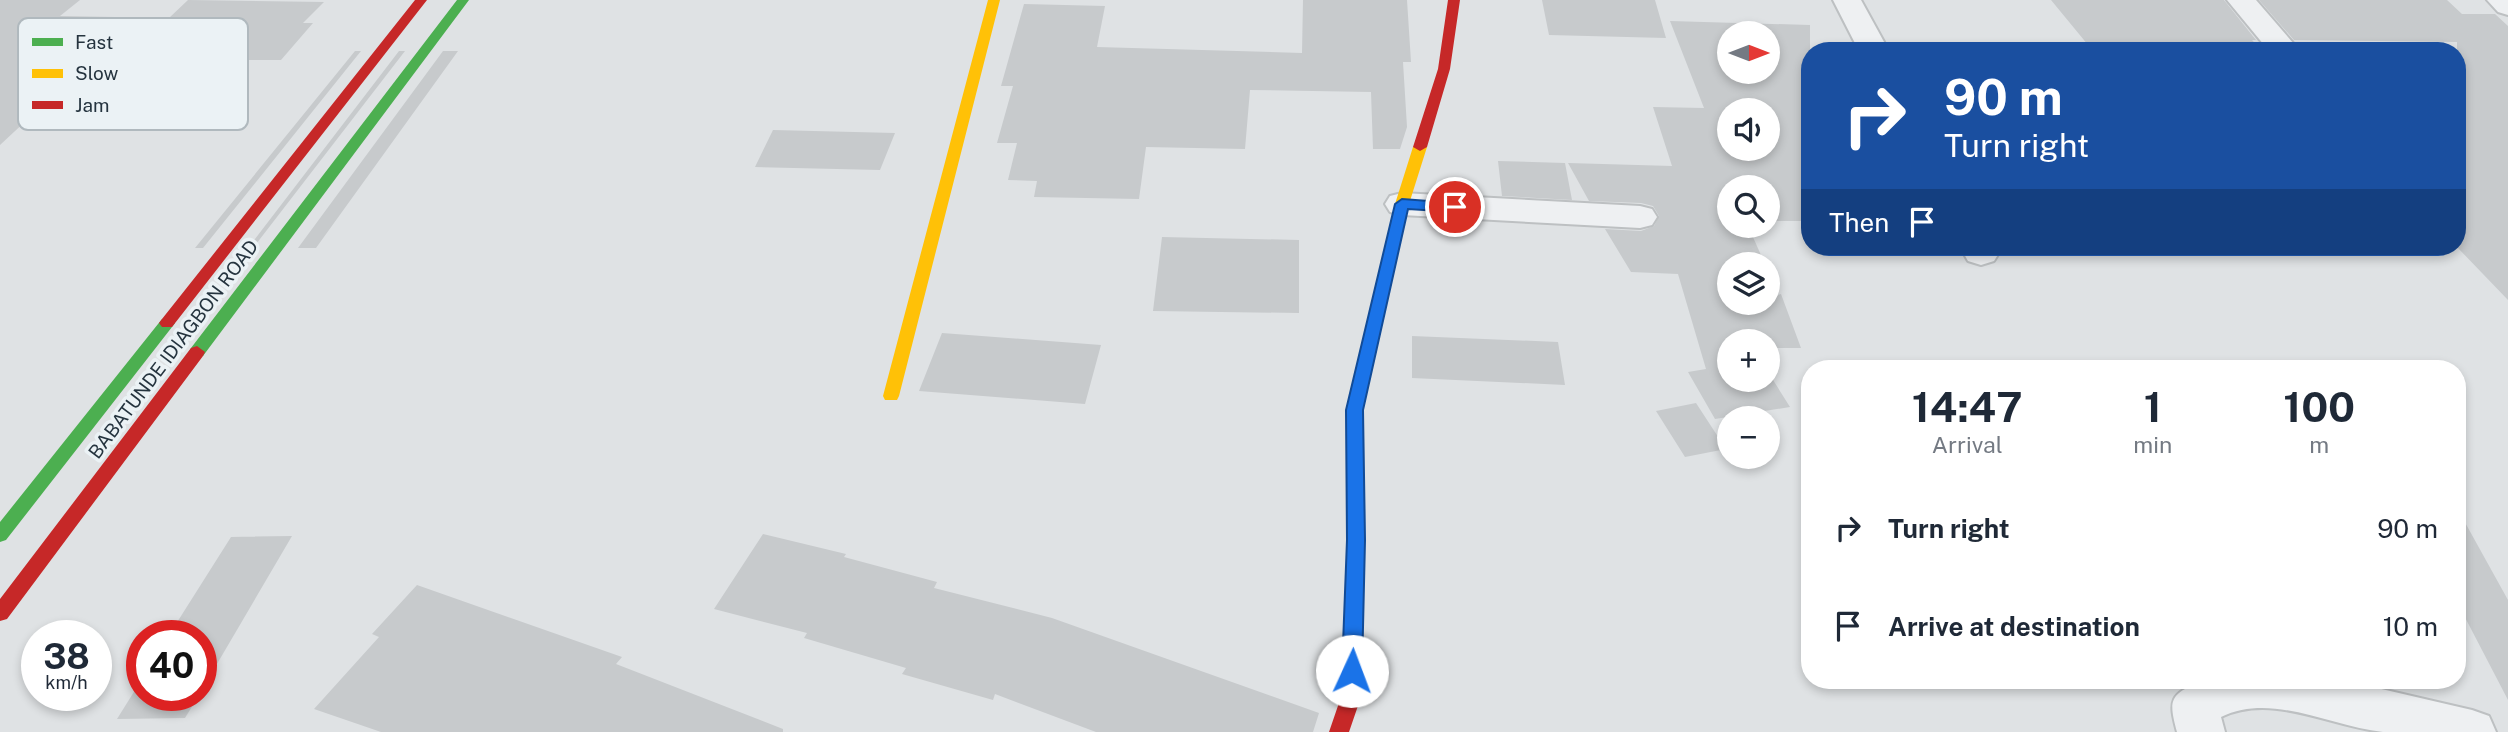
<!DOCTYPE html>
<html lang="en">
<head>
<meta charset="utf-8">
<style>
  body { margin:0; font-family:"Public Sans",sans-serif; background:#f2f2f3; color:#1f2937; height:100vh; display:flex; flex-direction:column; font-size:26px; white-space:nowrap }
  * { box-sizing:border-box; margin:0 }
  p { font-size:23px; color:#747a83 }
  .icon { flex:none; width:38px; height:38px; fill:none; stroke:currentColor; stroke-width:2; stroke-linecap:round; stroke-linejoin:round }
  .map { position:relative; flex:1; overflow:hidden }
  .drawer { position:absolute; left:1801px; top:360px; width:665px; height:329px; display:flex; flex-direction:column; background:#fff; border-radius:28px; box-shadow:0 4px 10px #0003 }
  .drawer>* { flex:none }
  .guide { position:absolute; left:1801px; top:42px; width:665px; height:214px; border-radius:28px; box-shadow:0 4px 10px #0003; background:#1a4fa0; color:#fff; overflow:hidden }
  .needle { width:46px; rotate:90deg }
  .tools { position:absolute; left:1717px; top:21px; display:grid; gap:14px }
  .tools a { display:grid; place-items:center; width:63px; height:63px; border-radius:50%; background:#fff; box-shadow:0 4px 10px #0003; font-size:35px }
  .speed { position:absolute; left:21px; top:620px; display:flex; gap:14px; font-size:35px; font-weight:700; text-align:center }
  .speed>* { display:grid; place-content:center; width:91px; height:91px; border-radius:50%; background:#fff; box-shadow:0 4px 10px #0003; line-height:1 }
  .speed small { font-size:18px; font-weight:400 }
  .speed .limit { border:10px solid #d22; background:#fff; color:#111 }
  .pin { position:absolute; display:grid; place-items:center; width:60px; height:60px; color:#fff; margin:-30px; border:4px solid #fff; border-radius:50%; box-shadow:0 2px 7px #0007 }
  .me { position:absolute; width:77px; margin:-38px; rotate:2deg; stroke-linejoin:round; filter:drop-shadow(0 0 5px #0008) }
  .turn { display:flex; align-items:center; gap:24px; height:147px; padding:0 28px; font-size:32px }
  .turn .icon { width:91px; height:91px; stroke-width:2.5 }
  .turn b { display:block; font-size:49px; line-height:60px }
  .then { display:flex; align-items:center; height:66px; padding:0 28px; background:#0003; gap:14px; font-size:26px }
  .eta { display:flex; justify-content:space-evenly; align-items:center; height:119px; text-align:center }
  .eta b { font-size:42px; font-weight:700; line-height:49px }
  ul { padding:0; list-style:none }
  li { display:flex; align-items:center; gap:21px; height:98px; padding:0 28px }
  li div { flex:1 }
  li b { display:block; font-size:26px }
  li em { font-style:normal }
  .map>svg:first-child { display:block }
  .building { fill:#c7cacc; fill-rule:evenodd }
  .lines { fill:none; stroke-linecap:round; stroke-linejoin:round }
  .street-casing { stroke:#bdc0c2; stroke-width:4 }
  .street { fill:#eef0f2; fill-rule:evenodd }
  .fast { fill:#4caf50; fill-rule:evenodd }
  .slow { fill:#ffc107; fill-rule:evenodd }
  .jam { fill:#c62828; fill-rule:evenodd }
  .route { fill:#1a73e8; stroke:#114b97; stroke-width:2 }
  .labels { text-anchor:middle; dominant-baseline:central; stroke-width:7; stroke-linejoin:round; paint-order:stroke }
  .street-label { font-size:19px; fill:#25343f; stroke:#ebf2f5 }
  .key { fill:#ebf2f5; stroke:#b0b9be; stroke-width:2 }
  .key-label { font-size:19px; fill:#25343f }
</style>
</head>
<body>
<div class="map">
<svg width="2508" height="732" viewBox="0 0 2508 732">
  <rect width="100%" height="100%" fill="#dfe2e4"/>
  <!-- building -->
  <path class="building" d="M0,0H80L60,16L169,18L188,0L324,2L303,23H313L281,60H122L60,119L29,118L0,145Z
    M1303,0H1407L1411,62H1403L1407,127L1400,149H1373L1371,92L1250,90L1245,149L1146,147L1139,199L1034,197L1037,181L1008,180L1017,143H997L1013,86H1001L1024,4L1105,6L1097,47L1302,53Z
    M1542,0H1655L1666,38L1549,35Z
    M2051,0H2224L2256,40H2252L2262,51H2093Z
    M2259,0H2447L2462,14H2495L2508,26V300L2457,247V42L2294,40Z
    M1670,21L1810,25V221H1768V187H1729V226H1748L1765,264H1729V303H1768V270L1778,295L1781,294L1801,348H1768V341H1729V380H1768V372L1790,407L1715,419L1688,372L1706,369L1678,274L1631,272L1605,229L1641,231L1654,226L1659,216L1653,206L1641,203L1589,201L1568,163L1672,166L1653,107L1704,108ZM1729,33H1768V72H1729ZM1729,110H1768V149H1729Z
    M355,51H361L203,248H195Z
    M399,51H405L253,248H248Z
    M443,51H458L316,248H298Z
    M773,130L895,133L880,170L755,167Z
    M1498,161L1565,163L1572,200L1502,196Z
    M1162,237L1299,240V313L1153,311Z
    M942,333L1101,345L1085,404L919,391Z
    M1412,336L1558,342L1565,385L1412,378Z
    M1696,403L1726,449L1685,457L1656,411Z
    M2457,508L2508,600V700L2457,602Z
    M763,534L846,554L844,557L937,582L934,588L1052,618L1319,713L1313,732H1096L995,694L993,700L902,674L906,668L804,638L807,633L714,609Z
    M292,536L224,652L201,691V635H169L231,537Z
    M417,585L622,657L616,664L783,729V732H381L314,709L379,637L372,634Z
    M142,679V695H199L185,718L117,719Z"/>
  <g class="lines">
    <!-- street casing -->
    <g class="street-casing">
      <path id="street" d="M1833,0H1861L1889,51H1859Z
        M2227,0H2256L2300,51H2269Z
        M2487,0H2508V15L2498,12Z
        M1402,193L1640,206L1652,209L1657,217L1652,225L1640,228L1402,215L1390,212L1385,204L1390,196Z
        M1960,247H1995L1999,253L1994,261L1981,265L1968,261Z
        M2201,681H2347L2472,710L2489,716L2496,732C2459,732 2420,732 2383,732C2331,727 2273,692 2221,717L2225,732H2177C2168,699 2170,695 2201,681Z"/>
    </g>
    <!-- street -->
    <use href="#street" class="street"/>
    <!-- fast -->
    <path class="fast" d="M457,0H469L203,356H191L189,352L191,348Z
      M167,318L175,323L172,327L6,540L0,542V522L162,319Z"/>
    <!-- slow -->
    <path class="slow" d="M988,0H1000L899,396L897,400H885L883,396Z
      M1420,143L1427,147L1409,204L1363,410V451L1361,456H1349L1347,451V410L1395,204L1413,147Z"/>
    <!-- jam -->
    <path class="jam" d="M415,0H427L172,327H162L159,323L162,319Z
      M1448,0H1460L1450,69L1427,147L1420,151L1413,147L1438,69Z
      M197,346L205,352L203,356L7,619L0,621V599L191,348Z
      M1355,445L1361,446L1363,451L1365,540L1361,697L1349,732H1329L1341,697L1347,540V451L1349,446Z"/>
  </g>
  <!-- route -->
  <path class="route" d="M1402,199L1455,203L1462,207L1455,212L1408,209L1363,410L1365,540L1362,671L1359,677L1352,679L1345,677L1342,671L1347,540L1346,410L1395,204Z"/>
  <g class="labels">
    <!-- street labels -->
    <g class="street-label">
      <text transform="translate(173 349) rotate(-53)">BABATUNDE IDIAGBON ROAD</text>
    </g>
  </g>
  <!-- legend -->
  <rect x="18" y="18" width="230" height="112" rx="10" class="key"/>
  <rect x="32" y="38" width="31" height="8" fill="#4caf50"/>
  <rect x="32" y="69" width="31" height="9" fill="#ffc107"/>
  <rect x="32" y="101" width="31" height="8" fill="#c62828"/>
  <g class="key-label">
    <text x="75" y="49">Fast</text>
    <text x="75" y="80">Slow</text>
    <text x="75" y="112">Jam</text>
  </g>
</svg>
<div class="tools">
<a><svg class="needle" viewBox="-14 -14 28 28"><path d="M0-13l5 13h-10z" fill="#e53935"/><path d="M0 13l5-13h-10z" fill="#747a83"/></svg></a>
<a><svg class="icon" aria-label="sound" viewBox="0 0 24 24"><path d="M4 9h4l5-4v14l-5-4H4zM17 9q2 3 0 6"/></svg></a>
<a><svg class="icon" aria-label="search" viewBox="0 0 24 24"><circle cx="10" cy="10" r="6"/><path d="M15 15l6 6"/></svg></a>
<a><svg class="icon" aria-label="layers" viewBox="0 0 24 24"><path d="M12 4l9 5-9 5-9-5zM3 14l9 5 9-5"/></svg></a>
<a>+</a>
<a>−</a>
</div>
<div class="speed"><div>38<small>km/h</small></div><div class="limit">40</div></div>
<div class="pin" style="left:1455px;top:207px;background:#d93025"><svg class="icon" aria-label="arrive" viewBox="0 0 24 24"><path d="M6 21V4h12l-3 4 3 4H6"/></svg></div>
<svg class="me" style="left:1352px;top:671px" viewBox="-20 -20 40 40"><circle r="19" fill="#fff"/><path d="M0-13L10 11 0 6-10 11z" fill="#1a73e8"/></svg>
<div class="guide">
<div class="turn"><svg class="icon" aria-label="right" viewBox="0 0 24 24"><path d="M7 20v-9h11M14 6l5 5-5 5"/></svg><div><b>90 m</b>Turn right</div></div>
<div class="then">Then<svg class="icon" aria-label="arrive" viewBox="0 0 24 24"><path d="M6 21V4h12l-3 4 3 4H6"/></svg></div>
</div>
<section class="drawer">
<div class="eta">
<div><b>14:47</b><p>Arrival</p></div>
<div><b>1</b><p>min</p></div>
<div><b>100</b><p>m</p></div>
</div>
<ul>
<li><svg class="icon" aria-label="right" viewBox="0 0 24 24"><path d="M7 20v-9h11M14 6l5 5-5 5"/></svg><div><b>Turn right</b></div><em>90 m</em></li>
<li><svg class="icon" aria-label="arrive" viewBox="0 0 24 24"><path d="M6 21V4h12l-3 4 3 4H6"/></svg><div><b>Arrive at destination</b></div><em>10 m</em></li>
</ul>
</section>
</div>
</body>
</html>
